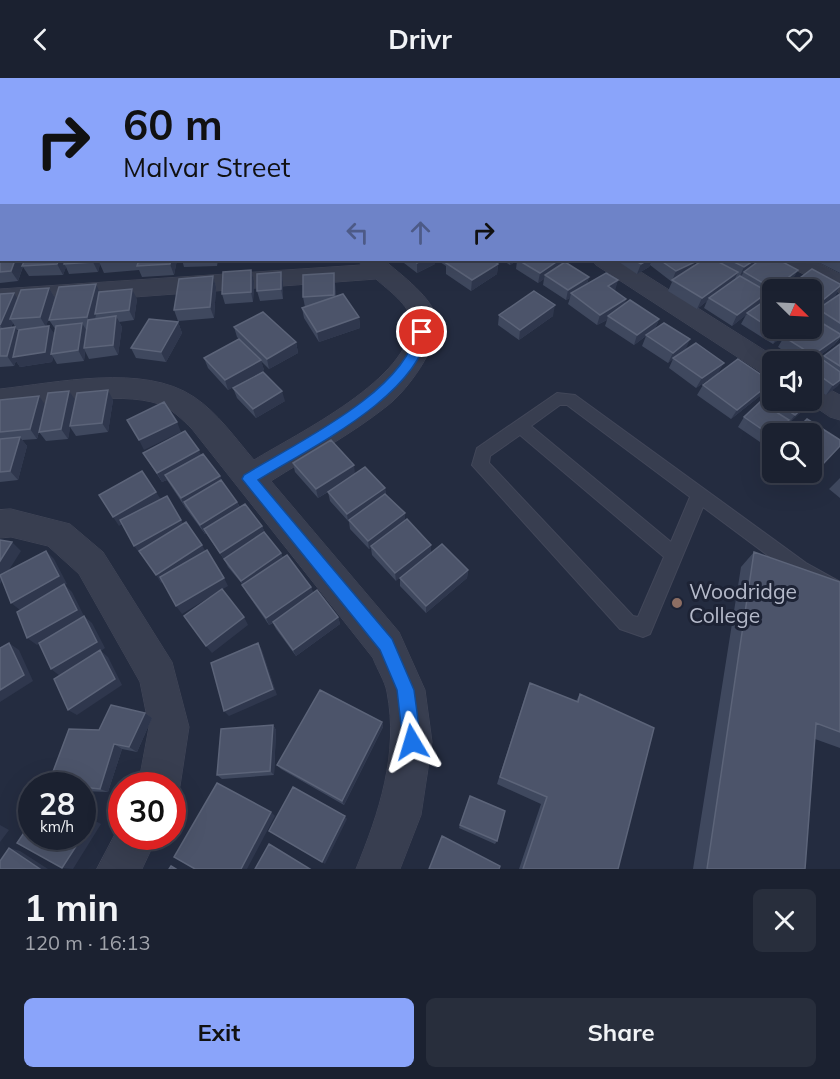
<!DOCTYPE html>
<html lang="en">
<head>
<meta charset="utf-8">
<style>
  body { margin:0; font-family:Mulish,sans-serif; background:#282e3c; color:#f1f3f6; height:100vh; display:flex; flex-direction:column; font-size:22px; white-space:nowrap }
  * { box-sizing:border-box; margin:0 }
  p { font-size:20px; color:#a0a3ab }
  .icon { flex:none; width:33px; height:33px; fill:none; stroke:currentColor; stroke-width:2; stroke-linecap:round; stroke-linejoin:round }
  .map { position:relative; height:791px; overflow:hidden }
  .side { display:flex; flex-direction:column; background:#1b2130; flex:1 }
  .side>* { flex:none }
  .guide { position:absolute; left:0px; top:0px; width:840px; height:183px; box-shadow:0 6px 24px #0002,0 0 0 2px #393e4c; background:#8aa4fa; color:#111; overflow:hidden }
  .needle { width:39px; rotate:114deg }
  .tools { position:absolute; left:762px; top:201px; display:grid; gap:12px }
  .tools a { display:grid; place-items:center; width:60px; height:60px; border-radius:9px; background:#1b2130; box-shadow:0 6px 24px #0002,0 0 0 2px #393e4c; font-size:30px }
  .speed { position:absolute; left:18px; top:694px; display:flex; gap:12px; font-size:30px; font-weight:700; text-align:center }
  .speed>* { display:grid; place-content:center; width:78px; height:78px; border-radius:50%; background:#1b2130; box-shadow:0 6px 24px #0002,0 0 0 2px #393e4c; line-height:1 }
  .speed small { font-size:15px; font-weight:400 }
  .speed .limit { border:9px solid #d22; background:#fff; color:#111 }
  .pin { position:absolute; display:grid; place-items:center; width:51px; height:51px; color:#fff; margin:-26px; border:3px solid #fff; border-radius:50%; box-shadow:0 2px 6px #0007 }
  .me { position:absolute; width:66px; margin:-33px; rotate:353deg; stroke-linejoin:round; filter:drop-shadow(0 0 4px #0008) }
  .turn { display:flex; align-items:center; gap:21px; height:126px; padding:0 24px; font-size:27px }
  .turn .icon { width:78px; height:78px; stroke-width:2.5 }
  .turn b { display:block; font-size:42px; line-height:51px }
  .lanes { display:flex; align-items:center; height:57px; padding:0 24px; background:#0003; justify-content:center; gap:30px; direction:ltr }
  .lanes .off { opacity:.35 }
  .round { display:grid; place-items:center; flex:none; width:63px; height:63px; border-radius:9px; background:#282e3c }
  .summary { display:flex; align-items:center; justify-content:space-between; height:102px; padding:0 24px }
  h1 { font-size:36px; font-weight:700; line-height:45px }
  .action { display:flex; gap:12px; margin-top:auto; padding:12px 24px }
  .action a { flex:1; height:69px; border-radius:9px; background:#8aa4fa; color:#111; font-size:24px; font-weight:700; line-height:69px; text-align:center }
  .action a+a { background:#282e3c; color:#f1f3f6 }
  header { display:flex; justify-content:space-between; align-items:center; height:78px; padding:0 24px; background:#1b2130; font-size:27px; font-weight:700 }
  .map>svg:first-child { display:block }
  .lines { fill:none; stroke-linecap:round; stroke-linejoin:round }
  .service-casing { stroke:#424759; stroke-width:2 }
  .minor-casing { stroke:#424759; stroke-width:1 }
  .service { fill:#383e50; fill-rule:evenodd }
  .minor { fill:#383e50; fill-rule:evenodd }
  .wall { fill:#3f485e; fill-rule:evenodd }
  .shaded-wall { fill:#2f374d }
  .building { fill:#4c546a; stroke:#5c6479; stroke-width:1.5 }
  .route { fill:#1a73e8; stroke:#114b97; stroke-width:1.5 }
  .education-dot { fill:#8d6e63; stroke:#1d2335; stroke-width:2 }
  .labels { text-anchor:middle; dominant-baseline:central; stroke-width:6; stroke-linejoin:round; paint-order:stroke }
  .poi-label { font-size:21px; fill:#b5baca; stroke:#1d2335; text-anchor:start }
</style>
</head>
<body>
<header><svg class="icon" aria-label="back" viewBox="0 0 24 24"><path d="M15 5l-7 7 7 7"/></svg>Drivr<svg class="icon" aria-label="heart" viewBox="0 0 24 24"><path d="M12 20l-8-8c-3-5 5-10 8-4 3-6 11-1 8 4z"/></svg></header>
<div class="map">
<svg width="840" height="791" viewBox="0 0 840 791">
  <rect width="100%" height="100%" fill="#242c40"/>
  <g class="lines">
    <!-- service casing -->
    <g class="service-casing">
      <path id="service" d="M557,315L575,317L806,485L840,504V523L794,497L703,429L650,556L643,559L620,551L472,387L477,370ZM560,327H567L690,419L671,464L531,348ZM520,357L664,479L638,539L633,538L489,385L490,378Z"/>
    </g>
    <!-- minor casing -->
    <g class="minor-casing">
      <path id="minor" d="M163,0H181V2H163Z
        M603,0H624L602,2Z
        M781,0H800L780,2Z
        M838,117L840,118V132L838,131Z
        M0,130H2V144H0Z
        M358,182H384C400,196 435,221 437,243C439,269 407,313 387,328C352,356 309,379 271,403L399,554L425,612L432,664L421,737L400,791H356C379,735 399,676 387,614C385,603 377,591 373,580L192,351C183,342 172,331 159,326C118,312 43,328 0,333V311C56,305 144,285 194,319C218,335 235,360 254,382C296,356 413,300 411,243C410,227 388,212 376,201L0,229V211L361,187Z
        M593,182H622L783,284H772V298L762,295L596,187Z
        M783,182H813L840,196V215L786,187Z
        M812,302L840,317V342L830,339L805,322H812Z
        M11,431L70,446L103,474L172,584L189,649L180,708L174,723L172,708H138L149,649L140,604L79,496L48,468L11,459L0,460V432Z
        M122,743V759H157L142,791H97Z"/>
    </g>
    <!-- service -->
    <use href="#service" class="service"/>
    <!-- minor -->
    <use href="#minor" class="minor"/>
  </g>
  <!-- wall -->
  <path class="wall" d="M228,0H245L244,2Z
    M388,0H438V2H390Z
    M490,0H575V2H488Z
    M810,0H840V35L838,36V2H810Z
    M2,89V120H0V92Z
    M840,128V195L818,184L820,182H838V129Z
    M0,142L2,144V182H177L174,197L142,199L139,192L104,195L100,186L98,194L69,196L66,189L63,197L29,198L23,189L18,203L0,205Z
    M182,182H218L217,188L184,189Z
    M219,182H253V184L220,185Z
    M404,182H435V186L417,195L404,185Z
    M437,182H492L498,186L497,196L471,213L446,196V188Z
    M502,182H562L561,187L589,199L587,206L618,202L614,213L626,221L624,227L659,241L655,251L686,271L677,278L718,295L696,310L669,290L673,281L668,285L642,268L646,258L634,267L605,248L607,242L597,247L568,226L570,220L566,222L543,207L544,201L538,205L516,191L517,183L510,187Z
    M620,182H696L693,188L703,182H779L798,192L792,202L767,221L765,220L763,224L772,250H793L773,266L741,246L746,237L732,248L704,230L707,223L697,231L668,213L672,204L650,187L649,189L637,196L619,184Z
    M251,192L254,203L253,224L225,226L222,216Z
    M281,194L283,204V221L260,223L257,213Z
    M213,198L216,209L214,240L178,243L174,232Z
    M335,205L336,219L359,239L360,250L319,264L304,240L302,230L305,229L303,219Z
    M840,206V209L835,218L820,230L840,216V260L834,267L811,284H800L778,269L784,259L813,239L818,231L812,236Z
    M49,210L55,220L46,248L55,256L56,252L49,242L100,214L137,221L134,242L119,244L122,249L118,277L89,281L85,273L84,283L57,286L53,279L52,284L20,289L16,283L14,288L0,289V216L18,221ZM13,245L17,252H19L18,254L15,249L11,250Z
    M499,237L553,238L519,262L498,247Z
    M178,244L182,255L166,284L136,280L131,270Z
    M234,249L296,264L298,275L269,291L261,283L264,292L228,312L208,290L204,280L239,261L237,259Z
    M840,266V305L826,317L812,307V285L822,281L824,278Z
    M703,307L765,314L731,341L697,317Z
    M233,310L285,323L256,340L237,320Z
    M766,318L809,324L801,334L788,346H787L782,352L772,356V361L766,368L738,349L744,339L762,325Z
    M0,322L45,327L75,322H113L108,354L76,358L70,349L68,361L46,363L39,354L37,361L22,362L27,368L18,402L0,404Z
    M812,356L840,368L814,396L812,394Z
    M143,375L201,377L237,424L240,429L262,448L265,455L281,475L283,480L311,509L313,515L338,539L340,546L296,578L276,551L273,545L269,547L246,514L243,507L228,489L225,483L206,455L205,456L185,429L167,402L162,404Z
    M293,385L355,396L385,410L386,417L405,435L396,503L372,477L371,470L369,471L350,451L349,444L330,423L328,414L318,420L295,394Z
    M840,400V420L829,411Z
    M754,474L840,504V670L815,661L805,791H693L741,489Z
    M468,492L467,500L426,535L400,508V500Z
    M530,605L576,623L580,616L618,791H519L541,726L497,706L526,616Z
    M145,635L152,640L137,674L122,671L108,714L82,713V708L48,707L99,652Z
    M382,644L383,649L344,727L281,691L277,687Z
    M273,647L276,652L274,697L222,701L217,697Z
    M470,718L497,763L495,766L459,750Z"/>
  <!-- shaded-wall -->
  <path class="shaded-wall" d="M137,0H160L161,2H137Z
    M425,0H438V2H422Z
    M538,0H548V2H535Z
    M560,0H575V2H560Z
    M0,142L2,144V162L0,164Z
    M15,182H25L18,203L11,193Z
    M59,182H69L64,186L66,189L63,197L57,186Z
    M94,182H102L99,184L100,186L98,194L93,184Z
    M171,182H177L174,197L170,186Z
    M424,182H435V186L417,195V185Z
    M510,182H517V183L510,187Z
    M559,182H562L560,190L545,197L544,201L538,205L540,195Z
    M648,182H652L649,189L637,196L641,186Z
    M689,182H696L691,195L672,203L676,193Z
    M755,182H764L744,194L741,198L739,200L744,189Z
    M498,186L497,196L471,213L472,202Z
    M251,192L254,203L253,224L251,214Z
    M798,192L792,202L780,212H772V217L767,221L773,211Z
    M281,194L283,204V221L281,211Z
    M738,194L733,205L709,220L707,223L697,231L702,220Z
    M334,195L335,205L336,227L334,217Z
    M213,198L216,209L214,240L210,229Z
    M589,199L586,209L571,215L570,220L566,222L568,212Z
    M618,202L615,213L605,219L608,208Z
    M96,206L101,217L93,249L87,239Z
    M840,208L835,218L812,236V231Z
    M49,210L55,220L46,249L40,239Z
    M132,211L137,221L134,242L129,232Z
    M768,214L763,224L732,248L737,237Z
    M14,215L20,225L10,241L13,245L7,258L0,247Z
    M626,221L623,232L608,238L607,242L597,247L600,237Z
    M555,227L553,238L519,262L520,252Z
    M116,238L122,249L118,277L113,267Z
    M359,239L360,250L319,264L317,254Z
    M659,241L655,251L634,267L637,257Z
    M178,244L182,255L166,284L161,274Z
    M82,245L88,255L84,270L85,273L84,283L78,272Z
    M49,248L56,258L51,276L53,279L52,284L20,289L16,283L14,288L7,278L15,249L22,260Z
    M786,250H793L773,266L779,256Z
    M840,258L834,267L811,284H809L813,277Z
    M690,261L686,271L668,285L673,275Z
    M296,264L298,275L269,291L267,281Z
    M261,282L264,292L228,312L225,302Z
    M724,285L718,295L696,310L702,300Z
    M840,302V305L838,308L826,317L833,307Z
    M772,304L765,314L731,341L737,332Z
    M108,312L113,322L108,354L102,345Z
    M69,313L76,323L68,361L61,351Z
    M282,313L285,323L256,340L253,331Z
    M39,318L46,328L37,361L30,351Z
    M809,324L801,334L788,346L795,337Z
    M789,342L778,356H776Z
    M177,344L181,354L144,372L139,362Z
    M20,359L27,368L18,402L10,393Z
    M199,372L203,382L165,397L167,402L162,404L157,395Z
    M354,387L355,396L318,420L316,411Z
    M220,398L224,407L184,424L185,429L181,420Z
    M385,410L386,419L349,442L348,444L347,436Z
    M156,414L162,423L119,448L113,439Z
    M237,424L241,433L204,451L206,455L205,456L200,447Z
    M405,435V444L369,471L368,463Z
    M181,442L186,451L140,476L134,468Z
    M262,448L266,457L225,483L220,475Z
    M12,464L21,473L0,506V483Z
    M202,467L207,476L161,505L156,497Z
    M431,467V475L396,503L395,495Z
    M46,473L54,481L67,506L65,507L72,514L85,540L37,567L27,560L20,532L11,525Z
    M281,475L284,483L245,511L241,503Z
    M468,492L467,500L426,535V528Z
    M224,500L228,508L182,536L176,528Z
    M311,509L314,516L269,547L266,540Z
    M84,538L92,545L105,570L101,573L108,579L122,607L77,637L68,632L60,598L51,591Z
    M244,539L248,547L212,575L206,568Z
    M338,539L340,546L296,578L293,572Z
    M9,565L19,572L33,603L0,624V612Z
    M258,565L262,572L277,617L229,638L224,633Z
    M145,635L152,640L137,674L129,669Z
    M382,644L383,649L344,727L342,723Z
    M273,647L276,652L274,697L270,693Z
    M114,666L122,671L108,714L100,711Z
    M271,734L275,738L247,791H241Z
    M82,736L101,746L73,791L62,790Z
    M345,738L347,741L325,786L322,784Z
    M0,747L9,752L0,764Z
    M9,770L20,773L48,791H40Z"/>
  <!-- building -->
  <path class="building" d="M413,0H425L422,2H418Z
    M490,0H520L523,2H490L488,1Z
    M525,0H538L535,2H528Z
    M628,0H641L644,2H624Z
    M647,0H681L685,2H650Z
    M694,0H718L722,2H691Z
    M723,0H754L756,1L726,2Z
    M823,0H840V1L838,2H827Z
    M840,8V27L838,26V9Z
    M838,43L840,44V59L838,60Z
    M0,53H2V67H0Z
    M838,70L840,71V91L838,92Z
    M2,89V109H0V92Z
    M840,128V139L838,138V129Z
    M838,148H840V156L838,157Z
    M2,151V164H0V154Z
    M840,162V182L838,181V163Z
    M0,172H2V182H15L11,193L0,194Z
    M25,182H59L57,186L22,188Z
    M65,182H94L93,184L64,186Z
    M100,182H130L99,184Z
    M139,182H171L170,186L137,188Z
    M413,182H424L417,185Z
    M452,182H492L498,186L472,202L446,185Z
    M518,182H559L540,195Z
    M634,182H648L641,186Z
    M660,182H691L695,184L676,193Z
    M703,182H715L738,194L702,220L672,202Z
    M730,182H755L744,189Z
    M760,182H779L798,192L773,211L744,194Z
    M565,184L589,199L568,212L545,197Z
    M812,191L840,206V208L812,231V212H784Z
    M251,192V214L222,216L223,194Z
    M281,194V211L257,213V196Z
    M334,195V217L303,219V197Z
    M606,195L618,202L608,208L626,221L600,237L571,215Z
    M213,198L210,229L174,232L179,201Z
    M740,198L768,214L737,237L709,220Z
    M96,206L87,239L49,242L59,209Z
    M49,210L40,239L10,241L21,212Z
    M132,211L129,232L95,236L99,214Z
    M534,213L555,227L520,252L499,237Z
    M14,215L0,247V216Z
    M343,216L359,239L317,254L302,230Z
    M840,216V245L818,231Z
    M772,218V250H786L779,256L747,235Z
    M630,222L659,241L637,257L608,238Z
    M263,234L296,264L267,281L234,249Z
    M116,238L113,267L84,270L88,242Z
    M812,239L840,256V258L813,277L784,259L796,250H812Z
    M149,241L178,244L161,274L131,270Z
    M82,245L78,272L51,276L56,248Z
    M664,245L690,261L673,275L646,257Z
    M49,248L45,274L13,279L19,252Z
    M15,249L7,278H0V251Z
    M239,261L261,282L225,302L204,280Z
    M696,265L724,285L702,300L673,280Z
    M840,266V288L824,278Z
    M819,279L840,294V302L833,307L812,292V285Z
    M738,281L772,304L737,332L703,307Z
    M263,294L282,313L253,331L233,310Z
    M108,312L102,345L70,348L77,315Z
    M772,312V322H806L809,324L795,337L766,318Z
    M69,313L61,351L39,354L48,315Z
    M39,318L30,351L0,354V322Z
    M164,324L177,344L139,362L127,342Z
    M760,324L789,342L776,356H772V358L744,339Z
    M807,341L840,362V368L822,387L812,380V356H792Z
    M185,353L199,372L157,395L143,375Z
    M20,359L10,393L0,394V361Z
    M331,362L354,387L316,411L293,385Z
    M203,376L220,398L181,420L165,397Z
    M365,389L385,410L347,436L328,414Z
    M142,393L156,414L113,439L99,417Z
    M221,402L237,424L200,447L184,424Z
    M385,416L405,435L368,463L349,442Z
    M167,418L181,442L134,468L120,442Z
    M245,426L262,448L220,475L204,451Z
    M407,441L431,467L395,495L371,468Z
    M186,444L202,467L156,497L139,473Z
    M264,454L281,475L241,503L224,481Z
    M0,462L12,464L0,483Z
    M442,466L468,492L426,528L400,500Z
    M207,472L224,500L176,528L160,499Z
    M46,473L59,498L11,525L0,497Z
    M754,474L840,504V654L816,645L805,791H707Z
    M287,477L311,509L266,540L242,507Z
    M64,506L77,532L27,560L17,534Z
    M222,511L244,539L206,568L184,538Z
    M317,512L338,539L293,572L273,544Z
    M84,538L97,564L51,591L39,565Z
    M9,565L24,597L0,612V570Z
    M258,565L273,611L224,633L211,585Z
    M100,572L115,601L68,632L54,601Z
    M530,605L578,624L580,616L654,650L618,791H523L547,719L500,699Z
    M320,612L382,644L342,723L277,687Z
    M111,627L145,635L129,669L114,666L100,711L82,709V708L48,707L69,651L99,652Z
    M273,647L270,693L217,697L221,651Z
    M217,705L271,734L241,791H195L174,779Z
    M293,709L345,738L322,784L269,753Z
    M470,718L505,733L497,763L460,747Z
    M82,737L93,743L82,758Z
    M32,743V759H82L62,790L17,765Z
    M442,758L500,788L499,791H429Z
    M269,766L310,791H255Z
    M9,770L40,791H0V783Z
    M171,788L176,791H169Z"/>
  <!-- route -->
  <path class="route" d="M422,250L428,254C417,319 311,369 258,402L392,561L414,612L421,664L418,670L412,673L406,670L403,664L397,612L380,572L242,401L244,397C294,366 405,314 416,254Z"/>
  <!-- markers -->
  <circle class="education-dot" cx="677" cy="525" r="6"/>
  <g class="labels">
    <!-- poi labels -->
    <g class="poi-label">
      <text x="689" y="513">Woodridge<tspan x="689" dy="24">College</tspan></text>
    </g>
  </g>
</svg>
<div class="tools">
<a><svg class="needle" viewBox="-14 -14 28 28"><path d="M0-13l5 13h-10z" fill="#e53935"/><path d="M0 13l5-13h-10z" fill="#a0a3ab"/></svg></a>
<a><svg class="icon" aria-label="sound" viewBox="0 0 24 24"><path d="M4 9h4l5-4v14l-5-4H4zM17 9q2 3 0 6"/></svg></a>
<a><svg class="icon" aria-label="search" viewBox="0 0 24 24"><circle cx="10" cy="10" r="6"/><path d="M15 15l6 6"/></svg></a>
</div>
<div class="speed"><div>28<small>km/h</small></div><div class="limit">30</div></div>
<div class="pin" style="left:422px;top:254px;background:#d93025"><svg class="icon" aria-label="arrive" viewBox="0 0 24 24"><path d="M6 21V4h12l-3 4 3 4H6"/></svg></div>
<svg class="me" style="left:412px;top:664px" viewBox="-20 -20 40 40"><path d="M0-17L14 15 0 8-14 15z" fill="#1a73e8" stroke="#fff" stroke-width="4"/></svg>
<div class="guide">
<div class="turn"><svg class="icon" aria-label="right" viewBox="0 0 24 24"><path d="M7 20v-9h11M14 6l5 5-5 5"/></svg><div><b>60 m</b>Malvar Street</div></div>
<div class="lanes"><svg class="icon off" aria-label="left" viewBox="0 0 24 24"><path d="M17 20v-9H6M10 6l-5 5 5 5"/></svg><svg class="icon off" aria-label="ahead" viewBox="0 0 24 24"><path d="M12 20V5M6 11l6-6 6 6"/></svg><svg class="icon" aria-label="right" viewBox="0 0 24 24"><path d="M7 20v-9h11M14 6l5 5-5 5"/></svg></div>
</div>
</div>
<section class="side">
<div class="summary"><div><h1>1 min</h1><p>120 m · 16:13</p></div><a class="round"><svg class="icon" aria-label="close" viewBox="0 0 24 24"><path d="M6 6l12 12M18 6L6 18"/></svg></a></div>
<div class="action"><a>Exit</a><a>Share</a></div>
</section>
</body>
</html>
